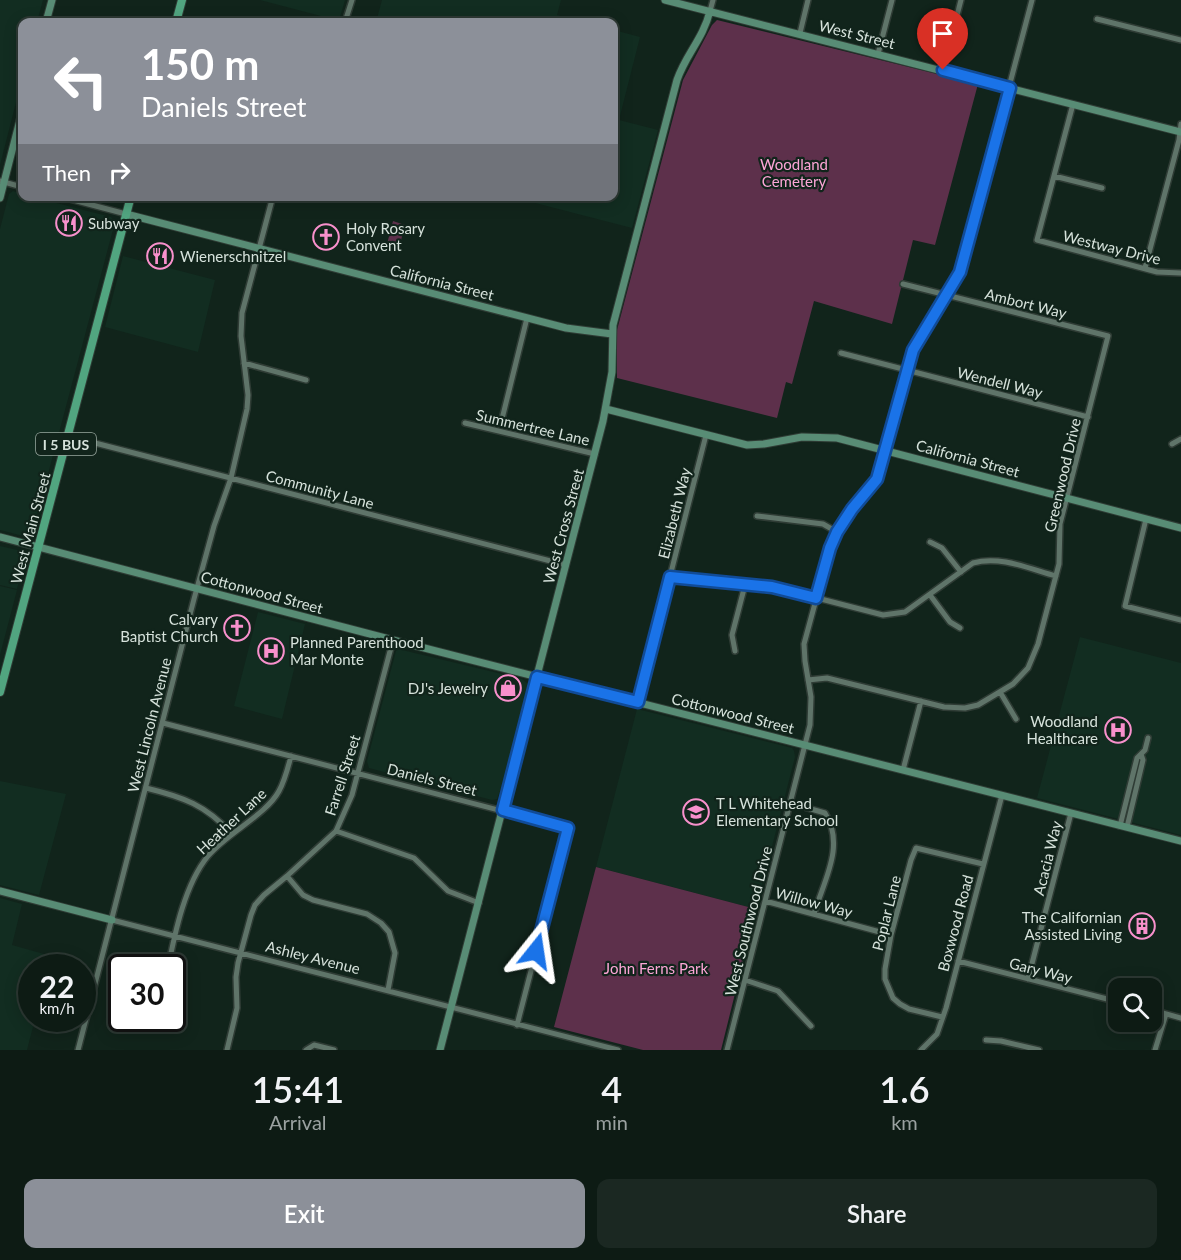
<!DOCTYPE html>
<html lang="en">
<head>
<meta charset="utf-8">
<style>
  body { margin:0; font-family:Lato,sans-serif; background:#1b2822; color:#f1f3f6; height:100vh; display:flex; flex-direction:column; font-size:22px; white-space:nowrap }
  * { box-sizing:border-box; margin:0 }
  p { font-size:20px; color:#9aa1a0 }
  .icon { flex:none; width:33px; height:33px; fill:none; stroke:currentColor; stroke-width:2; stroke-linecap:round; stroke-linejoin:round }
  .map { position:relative; height:1050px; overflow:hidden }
  .side { display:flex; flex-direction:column; background:#0d1b14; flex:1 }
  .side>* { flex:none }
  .hud { position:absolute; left:18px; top:18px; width:600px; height:183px; border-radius:12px; box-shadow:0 3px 15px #0003,0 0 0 2px #2d3934; background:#8c9099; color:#fff; overflow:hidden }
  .controls { position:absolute; left:1108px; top:978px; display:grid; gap:12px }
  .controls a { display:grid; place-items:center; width:54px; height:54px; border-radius:12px; background:#0d1b14; box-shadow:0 3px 15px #0003,0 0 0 2px #2d3934; font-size:30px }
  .speed { position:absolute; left:18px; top:954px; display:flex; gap:12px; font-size:30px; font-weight:700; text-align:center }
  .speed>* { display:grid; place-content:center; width:78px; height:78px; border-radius:50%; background:#0d1b14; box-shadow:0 3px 15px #0003,0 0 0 2px #2d3934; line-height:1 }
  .speed small { font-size:15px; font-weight:400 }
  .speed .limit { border:3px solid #111; border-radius:9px; background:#fff; color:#111 }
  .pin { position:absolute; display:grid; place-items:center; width:51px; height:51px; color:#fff; margin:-62px -26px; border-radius:50% 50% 50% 0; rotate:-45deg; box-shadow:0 0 6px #0007 }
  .pin .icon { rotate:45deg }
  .me { position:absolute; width:66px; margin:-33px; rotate:15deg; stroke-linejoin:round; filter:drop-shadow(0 0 4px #0008) }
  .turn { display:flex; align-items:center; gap:21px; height:126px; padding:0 24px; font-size:27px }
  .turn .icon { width:78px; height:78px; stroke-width:2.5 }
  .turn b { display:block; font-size:42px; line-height:51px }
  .then { display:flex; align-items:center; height:57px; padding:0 24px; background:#0003; gap:12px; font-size:22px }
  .eta { display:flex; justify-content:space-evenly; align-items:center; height:102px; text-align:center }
  .eta b { font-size:36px; font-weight:600; line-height:42px }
  .primary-button { display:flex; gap:12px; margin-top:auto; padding:12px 24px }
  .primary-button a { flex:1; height:69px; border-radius:12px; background:#8c9099; color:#fff; font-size:24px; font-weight:600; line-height:69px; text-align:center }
  .primary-button a+a { background:#1b2822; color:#f1f3f6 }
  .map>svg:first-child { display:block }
  .built { fill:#122d21 }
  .green { fill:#5d304b }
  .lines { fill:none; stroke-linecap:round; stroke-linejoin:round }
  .street-casing { stroke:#2f3c35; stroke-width:8 }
  .secondary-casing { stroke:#2f3c35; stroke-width:9 }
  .primary-casing { stroke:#2f3c35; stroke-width:10 }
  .street { stroke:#5f7469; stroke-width:5 }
  .secondary { stroke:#588c75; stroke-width:7 }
  .primary { stroke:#51a580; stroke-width:8 }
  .route-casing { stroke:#114b97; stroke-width:15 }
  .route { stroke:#1a73e8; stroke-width:10 }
  .labels { text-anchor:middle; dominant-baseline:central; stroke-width:4.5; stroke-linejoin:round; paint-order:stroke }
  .shield { fill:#11241b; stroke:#9ba9a1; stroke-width:1.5 }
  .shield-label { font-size:14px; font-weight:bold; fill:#d6e2db }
  .street-label { font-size:15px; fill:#d6e2db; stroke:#11241b }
  .park-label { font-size:15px; fill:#fca5d6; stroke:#11241b }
  .poi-label { font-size:15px; fill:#d6e2db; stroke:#11241b; text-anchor:start }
</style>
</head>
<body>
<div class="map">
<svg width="1181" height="1050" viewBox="0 0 1181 1050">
  <rect width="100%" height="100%" fill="#11241b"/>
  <!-- built -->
  <path class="built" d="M0,0H43L37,22H22V79L0,165Z
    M260,0H345L340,17L336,20Z
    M382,0H561L557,15L585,22H376Z
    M614,30L640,37L619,120L658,130L632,228L512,197L614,196Z
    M13,191L22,194V196L33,197L111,217L115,222L31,538L0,530V229L9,194Z
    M123,256L215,280L198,352L105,327Z
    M0,546L26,552L17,589L0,585Z
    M0,586L17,590L0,655Z
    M258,612L305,624L282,719L234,706Z
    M1080,637L1181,663V835L1037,798Z
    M398,649L522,679L528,684L504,780L497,799L492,800L369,768L367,761L396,651Z
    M637,709L792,748L794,751L795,757L756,909L596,867Z
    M0,781L66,794L39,895L0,885Z
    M0,898L22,904L12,945L51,956L48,967L32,968V1018L35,1019L27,1050H0Z"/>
  <!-- green -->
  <path class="green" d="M717,20L978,84L935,245L913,240L892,324L814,301L792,384L786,382L777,418L617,378V330L683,80L712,25Z
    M393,221L405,225L399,248L387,244Z
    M596,867L756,909L721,1050H643L554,1027Z"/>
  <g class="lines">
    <!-- street casing -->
    <g class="street-casing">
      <path id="street" d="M710,11L713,0
        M1097,19L1181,40
        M345,22L352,0
        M800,33L808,0
        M878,54L892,0
        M943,70L961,0
        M1073,104L1037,240L1157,272L1181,273
        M1054,176L1102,188
        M0,181L22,187
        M58,196L126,214
        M1145,268L1179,140L1181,124
        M841,353L1088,417
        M244,363L306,380
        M465,423L595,454
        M501,423L527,318
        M68,436L566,565
        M1172,444L1181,439
        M757,516L823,524L837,532
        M1146,519L1125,606L1181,620
        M930,542L942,548L961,572
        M670,577L786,590L883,615L905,612L973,563C1000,555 1030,569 1056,576
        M930,595L950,622L960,628
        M735,651L732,635L745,585
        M808,680L827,678L944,707L965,708L978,705L1013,684L1028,668L1038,644L1059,564L1060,524L1108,336L903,284
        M1000,692L1016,719
        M638,702L706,435
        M163,723L568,828L517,1025
        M903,770L921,701
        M146,788C183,797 206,805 232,834
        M790,803L825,813C846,846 823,882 814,914
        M1120,826L1137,758L1145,750L1148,738
        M1127,827L1143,760L1141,754
        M336,831L414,858L448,891L479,903
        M287,876L303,895L313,900L367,914L381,923L389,932L395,953L388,990
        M765,901L891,935
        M112,920L618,1050
        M958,961L1119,1002
        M168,968C175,932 185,884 208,856C227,833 266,815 279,791C285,780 288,768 291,756
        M1028,979L1071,813
        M745,980L778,991L811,1026
        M1152,1010L1181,1018
        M942,1017L909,1009L900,1004L893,998L885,979V969L891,935L911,860L916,848L983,864
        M986,1040L1001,1041L1039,1050
        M78,1050L194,599L214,526L231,478L247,409L248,395L241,336L242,313L273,196
        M227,1050L237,1008L236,977L238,963L251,915L255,905L264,895L287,876L336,831L352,795L393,640
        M306,1050L314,1045L334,1050
        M727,1050L810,725L811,697L805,661L804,644L830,548L837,532L852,509L877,479L913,350L960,272L1032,0
        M921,1050L937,1034L946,1008L1002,795
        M1155,1050L1166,1014"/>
    </g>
    <!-- secondary casing -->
    <g class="secondary-casing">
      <path id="secondary" d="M665,0L1181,132
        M46,22L52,0
        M0,198L22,112
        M126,214L566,328L612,334
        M606,409L747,445L764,444L802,437L837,438L1181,528
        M0,537L393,640L1181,841
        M0,891L112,920
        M440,1050L603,421L612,372L613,325L677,80C686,54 703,39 710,11"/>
    </g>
    <!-- primary casing -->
    <g class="primary-casing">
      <path id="primary" d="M176,22L182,0
        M0,692L131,196"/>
    </g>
    <!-- street -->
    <use href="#street" class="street"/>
    <!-- secondary -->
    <use href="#secondary" class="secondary"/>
    <!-- primary -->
    <use href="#primary" class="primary"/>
  </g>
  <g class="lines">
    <!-- route casing -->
    <g class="route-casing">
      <path id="route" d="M536,951L568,828L503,810L537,677L638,702L670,577L772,587L816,598L830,548L837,532L852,509L877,479L913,350L960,272L1008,95L1010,88L943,70"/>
    </g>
    <!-- route -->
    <use href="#route" class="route"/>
  </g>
  <!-- icons -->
  <defs>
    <g id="restaurant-ring" transform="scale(1.35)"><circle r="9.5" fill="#11241b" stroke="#f890cc" stroke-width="1.5"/><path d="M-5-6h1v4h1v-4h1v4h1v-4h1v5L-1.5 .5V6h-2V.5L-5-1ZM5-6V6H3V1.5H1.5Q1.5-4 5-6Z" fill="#f890cc"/></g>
    <g id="church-ring" transform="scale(1.35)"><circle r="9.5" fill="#11241b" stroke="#f890cc" stroke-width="1.5"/><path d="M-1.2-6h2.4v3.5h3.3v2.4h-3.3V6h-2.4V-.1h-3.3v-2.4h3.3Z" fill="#f890cc"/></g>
    <g id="hospital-ring" transform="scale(1.35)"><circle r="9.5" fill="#11241b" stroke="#f890cc" stroke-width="1.5"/><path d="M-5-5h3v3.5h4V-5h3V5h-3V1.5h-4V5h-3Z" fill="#f890cc"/></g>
    <g id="shop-ring" transform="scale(1.35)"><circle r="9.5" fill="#11241b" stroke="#f890cc" stroke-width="1.5"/><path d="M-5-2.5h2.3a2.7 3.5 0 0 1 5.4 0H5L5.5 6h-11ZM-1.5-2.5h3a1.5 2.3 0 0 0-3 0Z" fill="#f890cc"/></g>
    <g id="school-ring" transform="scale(1.35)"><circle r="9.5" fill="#11241b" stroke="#f890cc" stroke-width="1.5"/><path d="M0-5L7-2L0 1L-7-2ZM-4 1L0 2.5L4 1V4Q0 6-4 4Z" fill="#f890cc"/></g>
    <g id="building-ring" transform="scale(1.35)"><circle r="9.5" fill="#11241b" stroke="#f890cc" stroke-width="1.5"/><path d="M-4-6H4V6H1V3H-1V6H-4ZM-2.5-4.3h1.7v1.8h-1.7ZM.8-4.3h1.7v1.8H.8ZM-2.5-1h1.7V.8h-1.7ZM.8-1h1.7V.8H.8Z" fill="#f890cc"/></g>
  </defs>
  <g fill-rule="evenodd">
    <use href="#restaurant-ring" x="69" y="223"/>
    <use href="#church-ring" x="326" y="237"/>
    <use href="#restaurant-ring" x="160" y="256"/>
    <use href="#church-ring" x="237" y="628"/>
    <use href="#hospital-ring" x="271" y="651"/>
    <use href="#shop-ring" x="508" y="688"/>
    <use href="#hospital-ring" x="1118" y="730"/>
    <use href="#school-ring" x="696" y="812"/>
    <use href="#building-ring" x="1142" y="926"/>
  </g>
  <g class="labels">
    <!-- shield labels -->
    <rect class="shield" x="36" y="433" width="60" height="22" rx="4.5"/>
    <g class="shield-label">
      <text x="66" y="444">I 5 BUS</text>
    </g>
    <!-- street labels -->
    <g class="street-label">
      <text transform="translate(857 34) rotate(14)">West Street</text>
      <text transform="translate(1112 247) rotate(14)">Westway Drive</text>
      <text transform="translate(442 282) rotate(14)">California Street</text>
      <text transform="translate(1026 303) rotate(14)">Ambort Way</text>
      <text transform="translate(1000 382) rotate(14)">Wendell Way</text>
      <text transform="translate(533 427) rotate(13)">Summertree Lane</text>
      <text transform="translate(968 458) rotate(15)">California Street</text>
      <text transform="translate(1062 475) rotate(-77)">Greenwood Drive</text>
      <text transform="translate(320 489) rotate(15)">Community Lane</text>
      <text transform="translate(674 513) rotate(-76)">Elizabeth Way</text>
      <text transform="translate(563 526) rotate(-75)">West Cross Street</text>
      <text transform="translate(30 528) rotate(-75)">West Main Street</text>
      <text transform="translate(262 592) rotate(15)">Cottonwood Street</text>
      <text transform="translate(733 713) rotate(14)">Cottonwood Street</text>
      <text transform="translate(149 725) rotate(-76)">West Lincoln Avenue</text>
      <text transform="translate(342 775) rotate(-72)">Farrell Street</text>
      <text transform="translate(432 779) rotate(14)">Daniels Street</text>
      <text transform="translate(231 821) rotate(-43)">Heather Lane</text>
      <text transform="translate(1047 858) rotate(-76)">Acacia Way</text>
      <text transform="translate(814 902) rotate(15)">Willow Way</text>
      <text transform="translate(886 913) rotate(-76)">Poplar Lane</text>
      <text transform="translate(748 921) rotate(-76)">West Southwood Drive</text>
      <text transform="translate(955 923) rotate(-75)">Boxwood Road</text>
      <text transform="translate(313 957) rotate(14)">Ashley Avenue</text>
      <text transform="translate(1041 970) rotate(14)">Gary Way</text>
    </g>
    <!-- park labels -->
    <g class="park-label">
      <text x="794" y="164">Woodland<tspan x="794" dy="17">Cemetery</tspan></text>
      <text x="656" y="968">John Ferns Park</text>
    </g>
    <!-- poi labels -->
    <g class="poi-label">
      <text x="88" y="223">Subway</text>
      <text x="346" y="228">Holy Rosary<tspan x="346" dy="17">Convent</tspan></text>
      <text x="180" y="256">Wienerschnitzel</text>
      <text x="218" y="619" text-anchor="end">Calvary<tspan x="218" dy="17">Baptist Church</tspan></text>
      <text x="290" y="642">Planned Parenthood<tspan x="290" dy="17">Mar Monte</tspan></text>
      <text x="488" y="688" text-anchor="end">DJ's Jewelry</text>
      <text x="1098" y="721" text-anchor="end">Woodland<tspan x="1098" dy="17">Healthcare</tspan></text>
      <text x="716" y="803">T L Whitehead<tspan x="716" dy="17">Elementary School</tspan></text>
      <text x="1122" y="917" text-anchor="end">The Californian<tspan x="1122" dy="17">Assisted Living</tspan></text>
    </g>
  </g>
</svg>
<div class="controls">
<a><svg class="icon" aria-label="search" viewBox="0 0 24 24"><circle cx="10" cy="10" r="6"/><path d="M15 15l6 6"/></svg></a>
</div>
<div class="speed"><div>22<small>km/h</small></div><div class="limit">30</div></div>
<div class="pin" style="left:943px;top:70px;background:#d93025"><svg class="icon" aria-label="arrive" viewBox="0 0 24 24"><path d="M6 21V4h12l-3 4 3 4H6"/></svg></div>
<svg class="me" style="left:536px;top:951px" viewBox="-20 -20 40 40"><path d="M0-17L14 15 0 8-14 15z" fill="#1a73e8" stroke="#fff" stroke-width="4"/></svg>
<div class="hud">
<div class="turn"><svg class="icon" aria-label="left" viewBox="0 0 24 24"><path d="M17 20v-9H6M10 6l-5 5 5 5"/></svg><div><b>150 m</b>Daniels Street</div></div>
<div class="then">Then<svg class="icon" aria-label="right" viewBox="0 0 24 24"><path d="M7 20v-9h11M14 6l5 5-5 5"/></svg></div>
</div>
</div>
<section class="side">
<div class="eta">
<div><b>15:41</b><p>Arrival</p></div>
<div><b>4</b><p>min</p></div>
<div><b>1.6</b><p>km</p></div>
</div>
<div class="primary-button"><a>Exit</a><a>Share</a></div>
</section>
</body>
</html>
